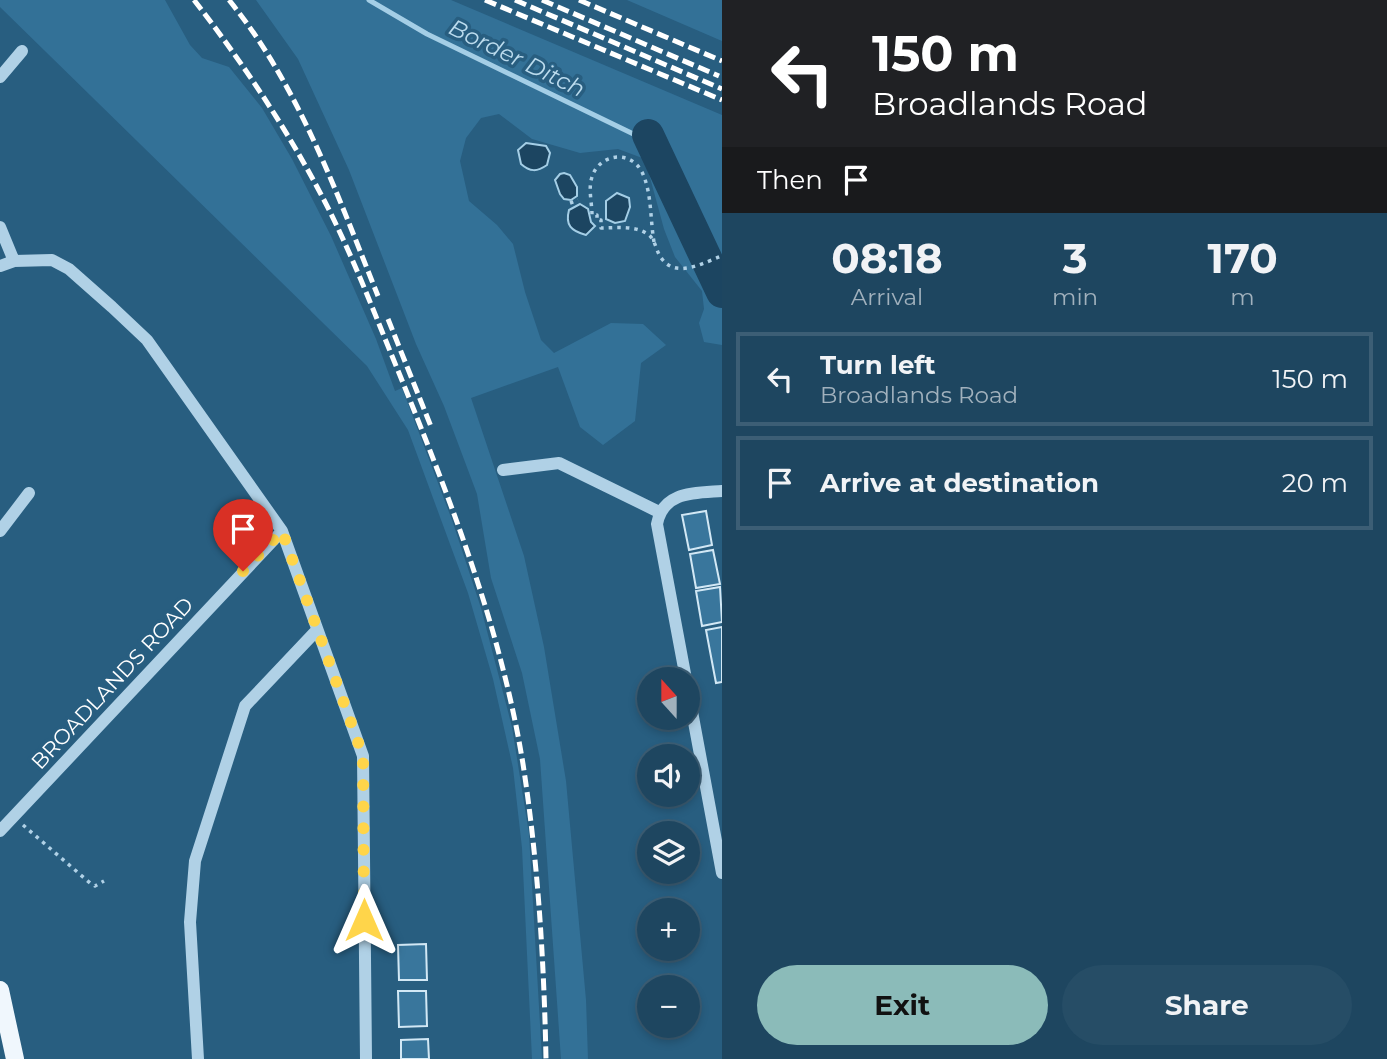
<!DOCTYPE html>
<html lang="en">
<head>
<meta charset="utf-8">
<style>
  body { margin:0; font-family:Montserrat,sans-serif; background:#264d66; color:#f1f3f6; height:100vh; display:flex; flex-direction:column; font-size:26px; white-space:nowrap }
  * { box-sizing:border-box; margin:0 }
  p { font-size:23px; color:#a1b1bd }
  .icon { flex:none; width:38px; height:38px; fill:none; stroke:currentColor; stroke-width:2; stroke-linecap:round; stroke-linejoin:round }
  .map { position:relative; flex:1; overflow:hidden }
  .side { display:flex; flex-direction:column; background:#1e4660; width:665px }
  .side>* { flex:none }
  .guide { background:#202124; color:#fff; overflow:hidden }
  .needle { width:46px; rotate:339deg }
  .buttons { position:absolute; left:637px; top:667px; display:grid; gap:14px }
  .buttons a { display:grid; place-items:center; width:63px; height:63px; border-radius:50%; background:#1e4660; box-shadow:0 4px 10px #0003,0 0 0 2px #3c5e75; font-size:35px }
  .pin { position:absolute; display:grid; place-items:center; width:60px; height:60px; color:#fff; margin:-72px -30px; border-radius:50% 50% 50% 0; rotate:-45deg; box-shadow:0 0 7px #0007 }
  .pin .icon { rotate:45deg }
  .me { position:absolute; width:77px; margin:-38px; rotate:0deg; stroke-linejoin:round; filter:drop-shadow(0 0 5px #0008) }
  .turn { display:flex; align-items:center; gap:24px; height:147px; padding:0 35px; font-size:32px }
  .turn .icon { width:91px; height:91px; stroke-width:2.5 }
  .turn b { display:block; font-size:49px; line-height:60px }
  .then { display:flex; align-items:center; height:66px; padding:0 35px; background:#0003; gap:14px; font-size:26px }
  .eta { display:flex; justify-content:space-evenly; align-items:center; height:119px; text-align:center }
  .eta b { font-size:42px; font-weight:700; line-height:49px }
  .button { display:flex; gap:14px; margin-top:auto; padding:14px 35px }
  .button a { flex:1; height:80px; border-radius:42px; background:#8bbbb9; color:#111; font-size:28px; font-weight:700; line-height:80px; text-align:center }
  .button a+a { background:#264d66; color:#f1f3f6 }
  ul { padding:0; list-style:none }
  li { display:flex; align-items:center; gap:21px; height:94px; margin:0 14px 10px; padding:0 21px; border:4px solid #3c5e75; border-radius:0px }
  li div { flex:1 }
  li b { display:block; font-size:26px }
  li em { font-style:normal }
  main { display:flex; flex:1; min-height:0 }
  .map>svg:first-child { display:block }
  .green { fill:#337197 }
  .water { fill:#1c4561; stroke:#a4cee6; stroke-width:2 }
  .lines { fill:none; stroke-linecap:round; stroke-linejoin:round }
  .stream { stroke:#a4cee6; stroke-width:5 }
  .river { stroke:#1c4561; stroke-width:32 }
  .building { fill:#39769c; stroke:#d2e8f5; stroke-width:2 }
  .path { stroke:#b0d1e6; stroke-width:3.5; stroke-dasharray:3.5 5; stroke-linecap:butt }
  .minor { stroke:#b0d1e6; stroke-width:12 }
  .major { stroke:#f0f7fd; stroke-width:18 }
  .rail { stroke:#fff; stroke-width:5; stroke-dasharray:12 5; stroke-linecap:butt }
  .route { stroke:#ffd54a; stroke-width:12; stroke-dasharray:0 21.6 }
  .labels { text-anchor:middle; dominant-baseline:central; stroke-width:7; stroke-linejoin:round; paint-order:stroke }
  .street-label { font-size:21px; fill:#fff; stroke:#285e80 }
  .water-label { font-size:23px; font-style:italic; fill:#bbdbed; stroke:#285e80 }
</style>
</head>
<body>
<main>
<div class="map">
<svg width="722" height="1059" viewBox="0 0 722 1059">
  <rect width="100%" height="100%" fill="#285e80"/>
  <!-- green -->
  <path class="green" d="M0,0H165L190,45L202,58L229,67L262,108L292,159L331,236L376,339L395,391L402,388L452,520L481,608L512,727L529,834L542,1059H532L522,848L513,768L493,679L468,593L408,430L367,366L0,7Z
    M256,0H451L722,115V345L704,342L699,323L704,309L702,291L675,257L664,229L645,159L618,149L580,153L532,139L499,114L481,118L466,138L460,161L469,201L497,225L513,244L525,292L541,340L554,353L611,323L643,324L666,345L641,363L635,421L603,445L580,427L558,367L471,398L524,556L544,647L566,781L586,1000L588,1059H561L540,759L522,673L491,578L477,494L444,406L416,344L349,170L298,59Z
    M627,0H722V41Z"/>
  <!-- water -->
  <path class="water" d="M526,143L546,146L550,153L547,165C537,172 530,172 521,164L518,150Z
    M564,173L570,175L577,187V196L571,200L564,199L560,194L555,180L560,174Z
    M617,193L629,198L630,207L625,221L615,223L606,219V201Z
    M580,204L588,209L591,222L595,226L586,235C571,231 565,225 569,210Z"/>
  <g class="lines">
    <!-- stream -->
    <path class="stream" d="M369,0L427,34L652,143"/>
    <!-- river -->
    <path class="river" d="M648,135L722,292"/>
  </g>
  <!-- building -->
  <path class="building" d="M706,511L712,545L689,550L682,515Z
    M713,550L720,584L696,588L690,554Z
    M720,587L722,622L702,626L696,591Z
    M722,627V682L716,683L706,630Z
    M426,944L427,980H399L398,945Z
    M398,991H426L427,1026L399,1027Z
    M428,1039L429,1059H401V1040Z"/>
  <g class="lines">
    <!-- path -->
    <path class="path" d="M570,203L578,200
      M654,242C650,219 652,193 642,172C630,149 599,154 592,177C588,188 592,203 592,215H597V220H601V228C616,228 636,225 649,235C656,241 656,252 662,259C677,279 704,262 722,256
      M23,825L90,883L95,886L104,881"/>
    <!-- minor -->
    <path class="minor" d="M0,77L22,51
      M0,227L14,261
      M0,266L14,261L52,260L69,269L112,307L147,340L282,531L363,756L366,1059
      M503,470L559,463L659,512
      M0,531L29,493
      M686,679L657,524C663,491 695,493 722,491
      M688,690L722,873
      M0,831L282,531
      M198,1059L190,922L195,861L245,706L317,630"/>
    <!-- major -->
    <path class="major" d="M0,990L15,1059"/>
    <!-- rail -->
    <path class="rail" d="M194,0C243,63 287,129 324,200C353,256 375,315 399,373C450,499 501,628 523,764C538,861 544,961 546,1059
      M229,0C299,86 337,194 378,296
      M485,0L722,100
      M515,0L722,89
      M542,0L719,76
      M579,0L722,61
      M388,319L432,429"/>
  </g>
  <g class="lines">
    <!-- route -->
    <path class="route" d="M243,571L282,531L363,756L364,920"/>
  </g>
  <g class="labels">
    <!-- street labels -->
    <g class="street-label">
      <text transform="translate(112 683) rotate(-47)">BROADLANDS ROAD</text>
    </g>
    <!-- water labels -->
    <g class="water-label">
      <text transform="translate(517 58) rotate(26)">Border Ditch</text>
    </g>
  </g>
</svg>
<div class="buttons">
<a><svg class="needle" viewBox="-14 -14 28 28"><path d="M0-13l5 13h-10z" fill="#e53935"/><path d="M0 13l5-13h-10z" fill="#a1b1bd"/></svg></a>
<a><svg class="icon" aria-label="sound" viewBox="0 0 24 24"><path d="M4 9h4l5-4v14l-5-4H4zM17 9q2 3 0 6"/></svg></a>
<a><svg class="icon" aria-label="layers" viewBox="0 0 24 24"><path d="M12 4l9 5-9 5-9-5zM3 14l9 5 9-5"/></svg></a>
<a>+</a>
<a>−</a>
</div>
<div class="pin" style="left:243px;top:571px;background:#d93025"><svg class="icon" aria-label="arrive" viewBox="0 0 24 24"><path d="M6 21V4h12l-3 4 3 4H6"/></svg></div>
<svg class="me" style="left:364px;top:920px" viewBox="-20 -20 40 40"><path d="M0-17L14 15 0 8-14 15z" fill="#ffd54a" stroke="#fff" stroke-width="4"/></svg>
</div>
<section class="side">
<div class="guide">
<div class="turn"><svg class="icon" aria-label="left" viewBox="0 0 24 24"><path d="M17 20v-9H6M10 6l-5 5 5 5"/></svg><div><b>150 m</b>Broadlands Road</div></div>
<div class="then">Then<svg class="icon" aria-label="arrive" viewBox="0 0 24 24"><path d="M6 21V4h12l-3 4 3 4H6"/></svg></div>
</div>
<div class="eta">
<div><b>08:18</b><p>Arrival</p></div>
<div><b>3</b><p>min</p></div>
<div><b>170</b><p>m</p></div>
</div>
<ul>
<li><svg class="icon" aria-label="left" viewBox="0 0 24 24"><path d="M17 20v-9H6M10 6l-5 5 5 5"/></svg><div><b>Turn left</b><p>Broadlands Road</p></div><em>150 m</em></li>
<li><svg class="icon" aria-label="arrive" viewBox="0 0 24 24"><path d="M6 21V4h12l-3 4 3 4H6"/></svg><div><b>Arrive at destination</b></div><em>20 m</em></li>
</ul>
<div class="button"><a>Exit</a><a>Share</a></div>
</section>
</main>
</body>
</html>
